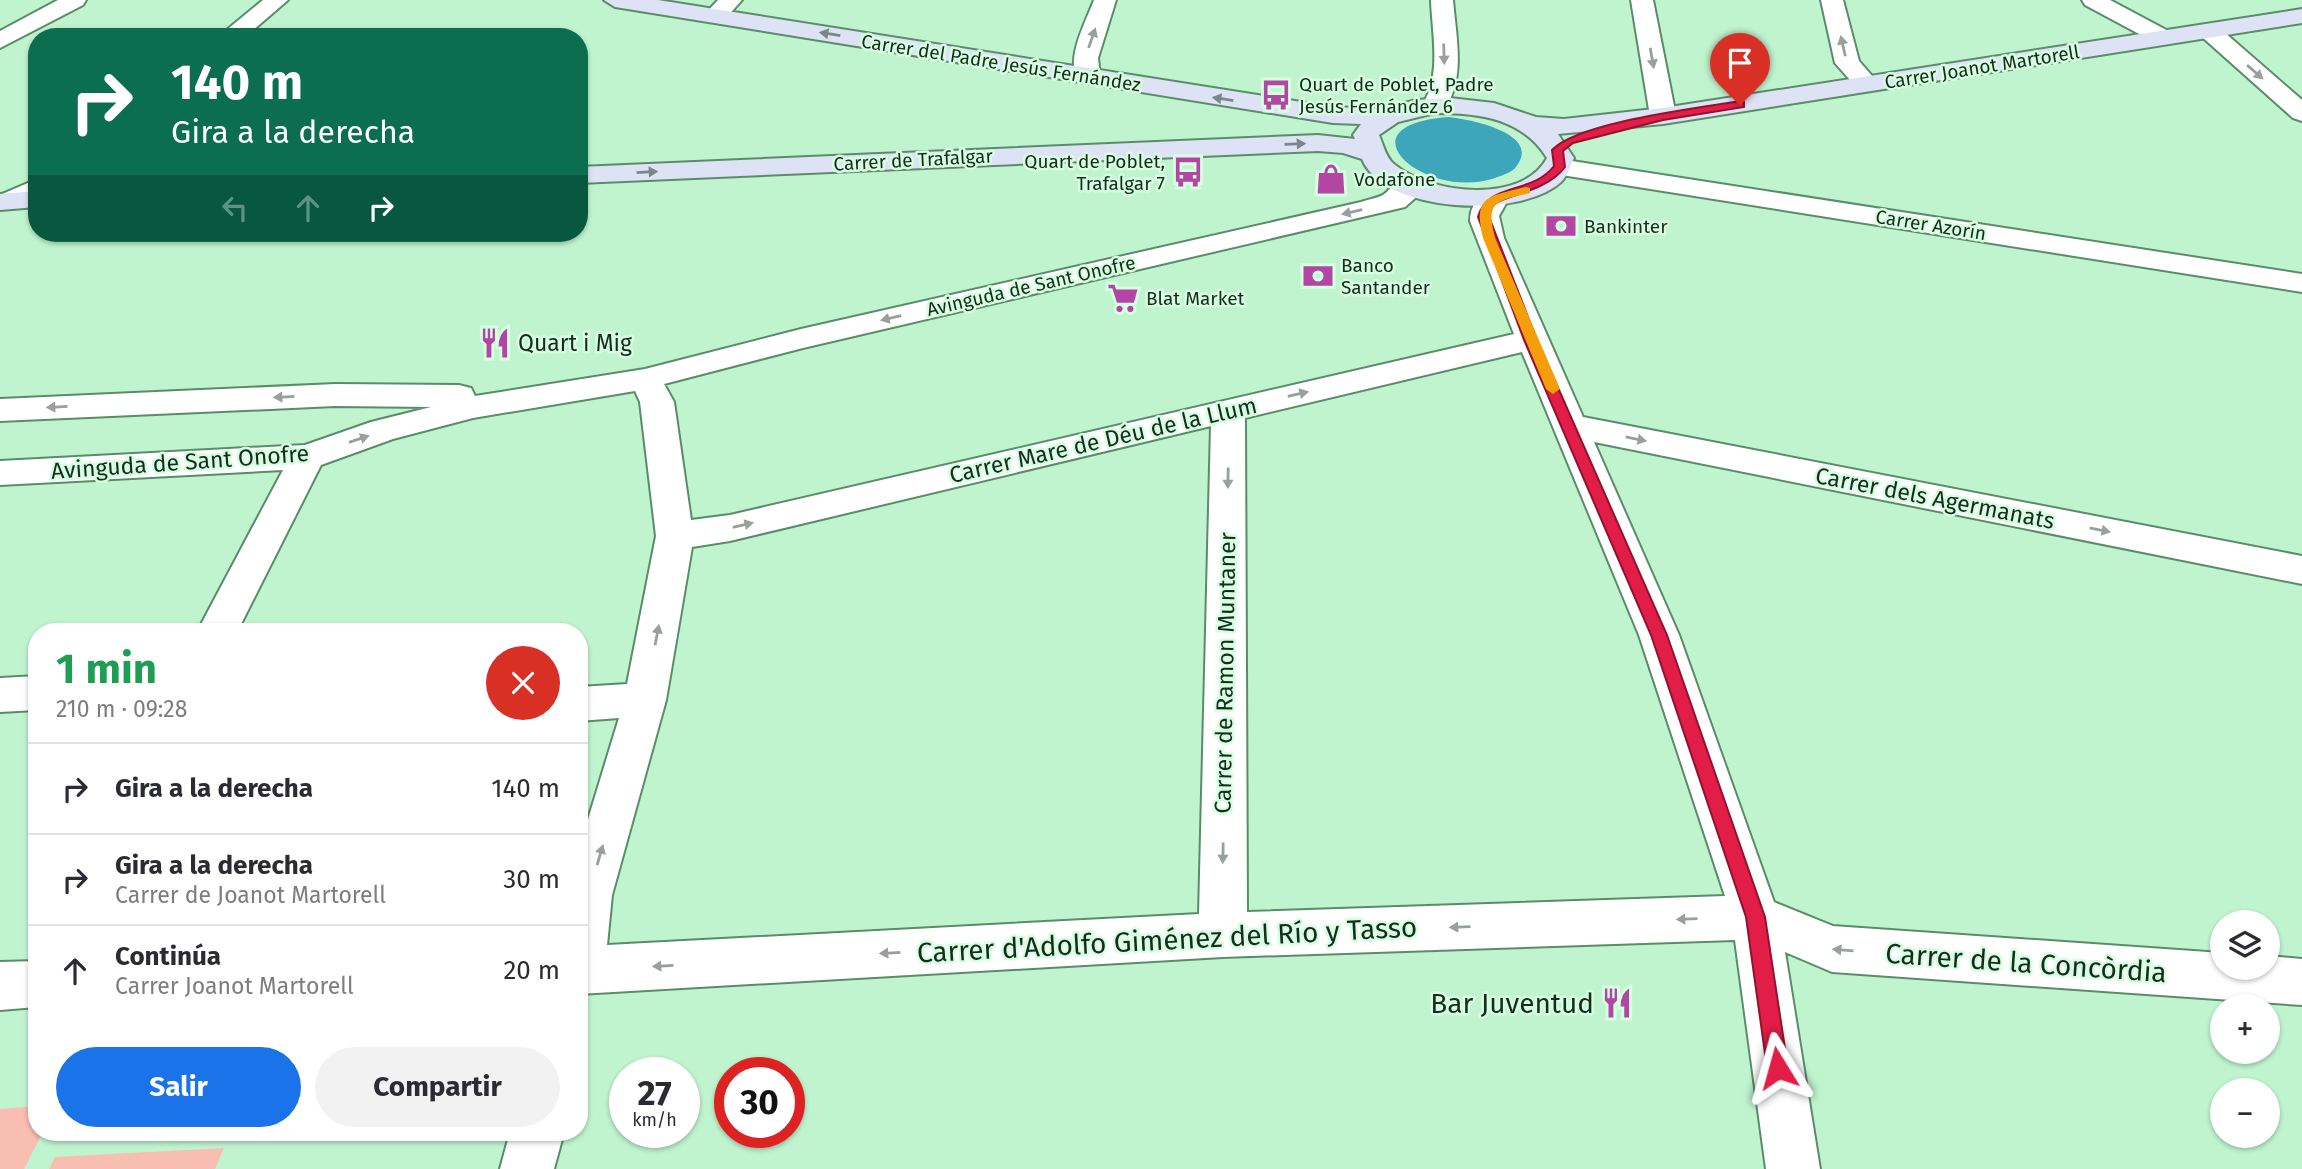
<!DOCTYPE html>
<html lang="es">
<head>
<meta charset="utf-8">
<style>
  body { margin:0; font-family:"Fira Sans",sans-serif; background:#f2f2f3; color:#2b2b33; height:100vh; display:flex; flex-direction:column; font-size:26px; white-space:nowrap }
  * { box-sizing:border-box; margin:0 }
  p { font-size:23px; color:#7c7c81 }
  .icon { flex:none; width:38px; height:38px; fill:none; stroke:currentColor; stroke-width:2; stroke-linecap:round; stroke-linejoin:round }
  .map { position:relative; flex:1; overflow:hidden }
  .panel { position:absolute; left:28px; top:623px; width:560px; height:518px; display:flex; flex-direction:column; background:#fff; border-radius:28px; box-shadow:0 2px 5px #0004 }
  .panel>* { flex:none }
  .top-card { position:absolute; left:28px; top:28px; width:560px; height:214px; border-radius:28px; box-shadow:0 2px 5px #0004; background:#0b6e4f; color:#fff; overflow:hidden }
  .controls { position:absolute; left:2210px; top:910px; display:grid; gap:14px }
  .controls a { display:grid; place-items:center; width:70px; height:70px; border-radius:50%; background:#fff; box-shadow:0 2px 5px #0004; font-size:35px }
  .speed { position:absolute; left:609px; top:1057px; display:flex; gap:14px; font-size:35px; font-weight:700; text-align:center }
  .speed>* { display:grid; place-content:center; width:91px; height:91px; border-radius:50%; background:#fff; box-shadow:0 2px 5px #0004; line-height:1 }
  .speed small { font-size:18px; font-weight:400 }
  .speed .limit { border:10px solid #d22; background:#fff; color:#111 }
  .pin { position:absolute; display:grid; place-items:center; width:60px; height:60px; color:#fff; margin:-72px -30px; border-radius:50% 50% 50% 0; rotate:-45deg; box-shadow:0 0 7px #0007 }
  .pin .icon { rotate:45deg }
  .me { position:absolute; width:77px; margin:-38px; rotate:352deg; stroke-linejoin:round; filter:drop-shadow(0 0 5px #0008) }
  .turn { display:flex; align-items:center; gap:24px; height:147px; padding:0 28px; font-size:32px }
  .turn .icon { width:91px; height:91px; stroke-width:2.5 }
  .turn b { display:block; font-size:49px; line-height:60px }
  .lanes { display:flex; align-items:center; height:66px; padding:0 28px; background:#0003; justify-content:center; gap:35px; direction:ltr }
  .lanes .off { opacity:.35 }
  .round { display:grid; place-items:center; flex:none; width:74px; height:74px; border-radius:37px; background:#f2f2f3 }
  .headline { display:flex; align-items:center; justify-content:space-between; height:119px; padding:0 28px }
  h1 { font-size:42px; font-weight:700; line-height:52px; color:#1e9e55 }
  .button { display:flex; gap:14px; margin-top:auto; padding:14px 28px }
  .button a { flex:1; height:80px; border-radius:42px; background:#1a73e8; color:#fff; font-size:28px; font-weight:700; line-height:80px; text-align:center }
  .button a+a { background:#f2f2f3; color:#2b2b33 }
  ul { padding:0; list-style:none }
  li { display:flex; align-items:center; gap:21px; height:91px; padding:0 28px; border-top:2px solid #e1e1e2 }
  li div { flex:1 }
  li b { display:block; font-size:26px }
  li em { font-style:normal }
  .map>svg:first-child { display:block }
  .green { fill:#f8beb1 }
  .water { fill:#3da6bb }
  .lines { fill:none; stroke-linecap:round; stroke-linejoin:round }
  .street-casing { stroke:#5b8c6a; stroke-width:4 }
  .secondary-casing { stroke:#5b8c6a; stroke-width:4 }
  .street { fill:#fff; fill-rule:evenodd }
  .secondary { fill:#dee2f5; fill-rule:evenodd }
  .oneway { fill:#7b878a }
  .oneway2 { fill:#97a09a }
  .route { fill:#e11d48; stroke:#92132f; stroke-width:2 }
  .slow { fill:#f59e0b }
  .labels { text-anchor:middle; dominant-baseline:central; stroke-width:5; stroke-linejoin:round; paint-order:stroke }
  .far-street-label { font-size:19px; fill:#182c1e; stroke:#d5ffe0 }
  .far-poi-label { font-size:19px; fill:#182c1e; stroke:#d5ffe0; text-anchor:start }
  .poi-label { font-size:23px; fill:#182c1e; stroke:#d5ffe0; text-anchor:start }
  .street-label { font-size:23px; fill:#182c1e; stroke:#d5ffe0 }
  .near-street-label { font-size:28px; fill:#182c1e; stroke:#d5ffe0 }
  .near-poi-label { font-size:28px; fill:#182c1e; stroke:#d5ffe0; text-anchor:end }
</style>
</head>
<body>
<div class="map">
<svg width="2302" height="1169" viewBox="0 0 2302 1169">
  <rect width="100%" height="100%" fill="#c0f4cf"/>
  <!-- green -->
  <path class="green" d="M37,1106V1132H43L24,1169H0V1109Z
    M224,1148L215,1169H49L55,1157Z"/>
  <!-- water -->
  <path class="water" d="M1449,117C1467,119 1539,132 1518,164C1514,172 1503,175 1495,178C1426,202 1336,125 1449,117Z"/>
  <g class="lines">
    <!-- street casing -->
    <g class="street-casing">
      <path id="street" d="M58,0H86L83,5L0,48V31Z
        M263,0H288L245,37H218Z
        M718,0H742L724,20H708L704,15Z
        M1094,0H1116L1098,58L1100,77L1097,82H1079C1064,60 1086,22 1094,0Z
        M1431,0H1453C1456,37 1466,78 1444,110H1426L1422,105C1442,76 1432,33 1431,0Z
        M1631,0H1653L1676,116L1672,121H1654L1650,116Z
        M1821,0H1843L1859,61L1880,85L1877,90H1859L1835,63Z
        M2082,0H2110L2172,33L2176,38L2172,43H2156L2085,5Z
        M2209,24L2217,26L2302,100V121L2293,118L2201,36L2197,31L2201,26Z
        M1559,159L2302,274V292L1549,173L1545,167L1549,161Z
        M1407,177L1417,179L1422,192L1405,207L803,348L664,384L674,402L691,520L730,515L1514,334L1470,221C1470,201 1485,187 1505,192L1509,198L1499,216L1504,238L1583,417L2302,556V584L1594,442L1679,635L1774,902L1833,926L2222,953V968H2268V956L2302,959V1005L1832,972L1785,952L1820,1169H1766L1735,940L1223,957L579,994V849L619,718L579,721V687L627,684L656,536L640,402L635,391L473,418L393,439L321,465L237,632H197L283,470L0,485V461L305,445L371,422L431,407L335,406L0,421V399L335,384L459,385L471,388L475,396L645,369L801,329L1361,202C1384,195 1384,198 1397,179ZM1522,352L1639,635L1725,896L1247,912L1245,418ZM1211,426L1199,914L607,945L612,895L666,700L692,547L730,541Z
        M37,179V198L19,207H0V195Z
        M37,676V710L0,712V678Z
        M37,961V1007L0,1010V962Z
        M510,1132H564L554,1169H500Z"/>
    </g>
    <!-- secondary casing -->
    <g class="secondary-casing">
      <path id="secondary" d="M604,0H658L1333,107L1383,109L1416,100L1450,98L1494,103L1536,117L1564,119L1663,108L2302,9V23L1663,124L1558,134L1574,158C1570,166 1567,177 1561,182C1521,219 1384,214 1362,159L1343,153L1318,151L579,183V167L1318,135L1355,139L1353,135L1361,124L1333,123L615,7ZM1435,113C1479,113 1522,118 1547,158C1522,205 1429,194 1394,164C1386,158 1383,144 1379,135L1398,122Z
        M37,191V207L0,210V194Z"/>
    </g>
    <!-- street -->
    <use href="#street" class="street"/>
    <!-- secondary -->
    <use href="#secondary" class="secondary"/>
  </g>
  <!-- one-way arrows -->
  <defs><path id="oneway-solid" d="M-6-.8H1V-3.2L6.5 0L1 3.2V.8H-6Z" transform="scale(1.75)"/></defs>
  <g class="oneway">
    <use href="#oneway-solid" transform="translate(830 34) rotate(-171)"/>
    <use href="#oneway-solid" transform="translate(1223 99) rotate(-171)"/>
    <use href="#oneway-solid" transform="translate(1295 144) rotate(-2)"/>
    <use href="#oneway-solid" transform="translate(647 172) rotate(-3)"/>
  </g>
  <g class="oneway2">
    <use href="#oneway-solid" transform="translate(1092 38) rotate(-71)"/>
    <use href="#oneway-solid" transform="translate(1843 46) rotate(-103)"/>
    <use href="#oneway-solid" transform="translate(1444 54) rotate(88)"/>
    <use href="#oneway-solid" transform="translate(1652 58) rotate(80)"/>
    <use href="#oneway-solid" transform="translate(2255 72) rotate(41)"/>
    <use href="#oneway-solid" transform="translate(1352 212) rotate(167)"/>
    <use href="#oneway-solid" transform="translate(891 318) rotate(167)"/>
    <use href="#oneway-solid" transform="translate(1298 394) rotate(-13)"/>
    <use href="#oneway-solid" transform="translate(284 397) rotate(177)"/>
    <use href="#oneway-solid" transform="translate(57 407) rotate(177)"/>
    <use href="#oneway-solid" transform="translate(359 439) rotate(-19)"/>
    <use href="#oneway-solid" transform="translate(1636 439) rotate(11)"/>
    <use href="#oneway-solid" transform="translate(1228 478) rotate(91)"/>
    <use href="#oneway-solid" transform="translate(743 525) rotate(-13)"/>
    <use href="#oneway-solid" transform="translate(2100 530) rotate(11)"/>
    <use href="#oneway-solid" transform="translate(657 635) rotate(-79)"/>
    <use href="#oneway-solid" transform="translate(1223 853) rotate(91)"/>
    <use href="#oneway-solid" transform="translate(600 855) rotate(-74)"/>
    <use href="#oneway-solid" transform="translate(1687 919) rotate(178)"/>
    <use href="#oneway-solid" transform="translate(1460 927) rotate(178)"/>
    <use href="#oneway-solid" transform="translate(1843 950) rotate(-175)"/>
    <use href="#oneway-solid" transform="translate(890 953) rotate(177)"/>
    <use href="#oneway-solid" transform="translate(663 966) rotate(177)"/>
  </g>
  <!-- route -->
  <path class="route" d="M1740,101L1744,102V107L1663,120L1573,143L1563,151L1565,167C1545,194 1500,195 1492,206C1490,209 1490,214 1489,217L1537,340L1667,635L1765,917L1788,1068L1785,1076L1778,1079L1770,1076L1767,1068L1746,917L1651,635L1524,340L1478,217C1487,182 1532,195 1554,166L1552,150C1578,122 1699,108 1740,101Z"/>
  <!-- slow -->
  <path class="slow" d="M1526,187L1530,188V193C1497,201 1485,200 1495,238L1560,389L1553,394L1546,389L1483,238C1472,195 1490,196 1526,187Z"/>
  <!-- icons -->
  <defs>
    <g id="bus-bare" transform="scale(2.415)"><path d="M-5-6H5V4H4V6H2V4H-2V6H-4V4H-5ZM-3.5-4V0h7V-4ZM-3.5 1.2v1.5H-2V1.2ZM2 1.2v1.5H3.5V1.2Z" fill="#b345a4" stroke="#d5ffe0" stroke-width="2.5" paint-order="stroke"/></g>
    <g id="shop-bare" transform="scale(2.415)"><path d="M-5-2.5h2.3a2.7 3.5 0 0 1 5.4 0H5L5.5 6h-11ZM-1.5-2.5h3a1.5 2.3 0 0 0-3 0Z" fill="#b345a4" stroke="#d5ffe0" stroke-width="2.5" paint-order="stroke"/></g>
    <g id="bank-bare" transform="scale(2.415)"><path d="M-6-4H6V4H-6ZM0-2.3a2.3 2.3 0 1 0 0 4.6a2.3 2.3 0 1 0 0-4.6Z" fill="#b345a4" stroke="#d5ffe0" stroke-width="2.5" paint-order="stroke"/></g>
    <g id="supermarket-bare" transform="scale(2.415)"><path d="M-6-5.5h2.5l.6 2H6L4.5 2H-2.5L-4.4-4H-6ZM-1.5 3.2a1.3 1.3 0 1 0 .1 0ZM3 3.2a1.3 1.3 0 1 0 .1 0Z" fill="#b345a4" stroke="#d5ffe0" stroke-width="2.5" paint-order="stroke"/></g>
    <g id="restaurant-bare" transform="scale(2.415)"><path d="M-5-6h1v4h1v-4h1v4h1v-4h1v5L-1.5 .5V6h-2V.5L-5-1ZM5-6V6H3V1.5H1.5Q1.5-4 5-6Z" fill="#b345a4" stroke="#d5ffe0" stroke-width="2.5" paint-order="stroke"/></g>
  </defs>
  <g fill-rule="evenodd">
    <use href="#bus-bare" x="1276" y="95"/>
    <use href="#bus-bare" x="1188" y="172"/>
    <use href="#shop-bare" x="1331" y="179"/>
    <use href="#bank-bare" x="1561" y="226"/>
    <use href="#bank-bare" x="1318" y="276"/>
    <use href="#supermarket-bare" x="1123" y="298"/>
    <use href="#restaurant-bare" x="495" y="343"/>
    <use href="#restaurant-bare" x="1617" y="1003"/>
  </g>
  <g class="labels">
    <!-- far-street labels -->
    <g class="far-street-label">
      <text transform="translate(1001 63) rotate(9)">Carrer del Padre Jesús Fernández</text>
      <text transform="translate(1982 67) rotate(-9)">Carrer Joanot Martorell</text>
      <text transform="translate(913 160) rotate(-3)">Carrer de Trafalgar</text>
      <text transform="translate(1931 225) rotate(9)">Carrer Azorín</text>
      <text transform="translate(1031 286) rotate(-13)">Avinguda de Sant Onofre</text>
    </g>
    <!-- far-poi labels -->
    <g class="far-poi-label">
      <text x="1299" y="84">Quart de Poblet, Padre<tspan x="1299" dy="22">Jesús Fernández 6</tspan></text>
      <text x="1165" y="161" text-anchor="end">Quart de Poblet,<tspan x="1165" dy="22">Trafalgar 7</tspan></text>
      <text x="1354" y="179">Vodafone</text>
      <text x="1584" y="226">Bankinter</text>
      <text x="1341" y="265">Banco<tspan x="1341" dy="22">Santander</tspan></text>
      <text x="1146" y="298">Blat Market</text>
    </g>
    <!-- poi labels -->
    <g class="poi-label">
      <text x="518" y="343">Quart i Mig</text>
    </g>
    <!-- street labels -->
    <g class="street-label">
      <text transform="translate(1103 440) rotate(-13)">Carrer Mare de Déu de la Llum</text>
      <text transform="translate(180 462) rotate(-4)">Avinguda de Sant Onofre</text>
      <text transform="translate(1935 498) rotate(11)">Carrer dels Agermanats</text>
      <text transform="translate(1225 673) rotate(-89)">Carrer de Ramon Muntaner</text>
    </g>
    <!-- near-street labels -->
    <g class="near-street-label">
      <text transform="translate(1167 940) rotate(-3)">Carrer d'Adolfo Giménez del Río y Tasso</text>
      <text transform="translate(2026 963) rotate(4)">Carrer de la Concòrdia</text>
    </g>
    <!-- near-poi labels -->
    <g class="near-poi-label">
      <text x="1594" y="1003">Bar Juventud</text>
    </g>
  </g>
</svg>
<div class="controls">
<a><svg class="icon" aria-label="layers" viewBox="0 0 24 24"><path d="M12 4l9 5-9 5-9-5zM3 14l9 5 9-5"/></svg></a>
<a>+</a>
<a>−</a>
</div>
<div class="speed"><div>27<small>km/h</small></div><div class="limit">30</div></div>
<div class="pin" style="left:1740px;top:105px;background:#d93025"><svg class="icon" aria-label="arrive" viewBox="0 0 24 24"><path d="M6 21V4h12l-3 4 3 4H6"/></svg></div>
<svg class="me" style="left:1778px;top:1068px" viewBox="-20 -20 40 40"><path d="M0-17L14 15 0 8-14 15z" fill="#e11d48" stroke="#fff" stroke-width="4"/></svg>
<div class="top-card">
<div class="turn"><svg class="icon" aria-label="right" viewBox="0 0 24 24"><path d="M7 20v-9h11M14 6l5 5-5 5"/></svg><div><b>140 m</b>Gira a la derecha</div></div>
<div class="lanes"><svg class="icon off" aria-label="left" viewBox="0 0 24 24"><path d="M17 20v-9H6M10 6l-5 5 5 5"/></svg><svg class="icon off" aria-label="ahead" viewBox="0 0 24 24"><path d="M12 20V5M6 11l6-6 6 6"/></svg><svg class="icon" aria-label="right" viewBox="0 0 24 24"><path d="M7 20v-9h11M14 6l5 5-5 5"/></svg></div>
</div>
<section class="panel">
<div class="headline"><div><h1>1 min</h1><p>210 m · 09:28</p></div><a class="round" style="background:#d93025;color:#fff"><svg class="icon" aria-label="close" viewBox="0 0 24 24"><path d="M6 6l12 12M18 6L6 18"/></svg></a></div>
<ul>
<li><svg class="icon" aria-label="right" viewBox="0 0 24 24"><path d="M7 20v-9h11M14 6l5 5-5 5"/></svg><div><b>Gira a la derecha</b></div><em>140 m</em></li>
<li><svg class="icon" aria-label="right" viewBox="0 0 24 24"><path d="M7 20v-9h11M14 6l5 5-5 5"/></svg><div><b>Gira a la derecha</b><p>Carrer de Joanot Martorell</p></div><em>30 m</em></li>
<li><svg class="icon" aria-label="ahead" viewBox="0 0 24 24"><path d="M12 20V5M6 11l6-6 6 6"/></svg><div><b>Continúa</b><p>Carrer Joanot Martorell</p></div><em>20 m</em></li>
</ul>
<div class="button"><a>Salir</a><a>Compartir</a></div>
</section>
</div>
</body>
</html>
